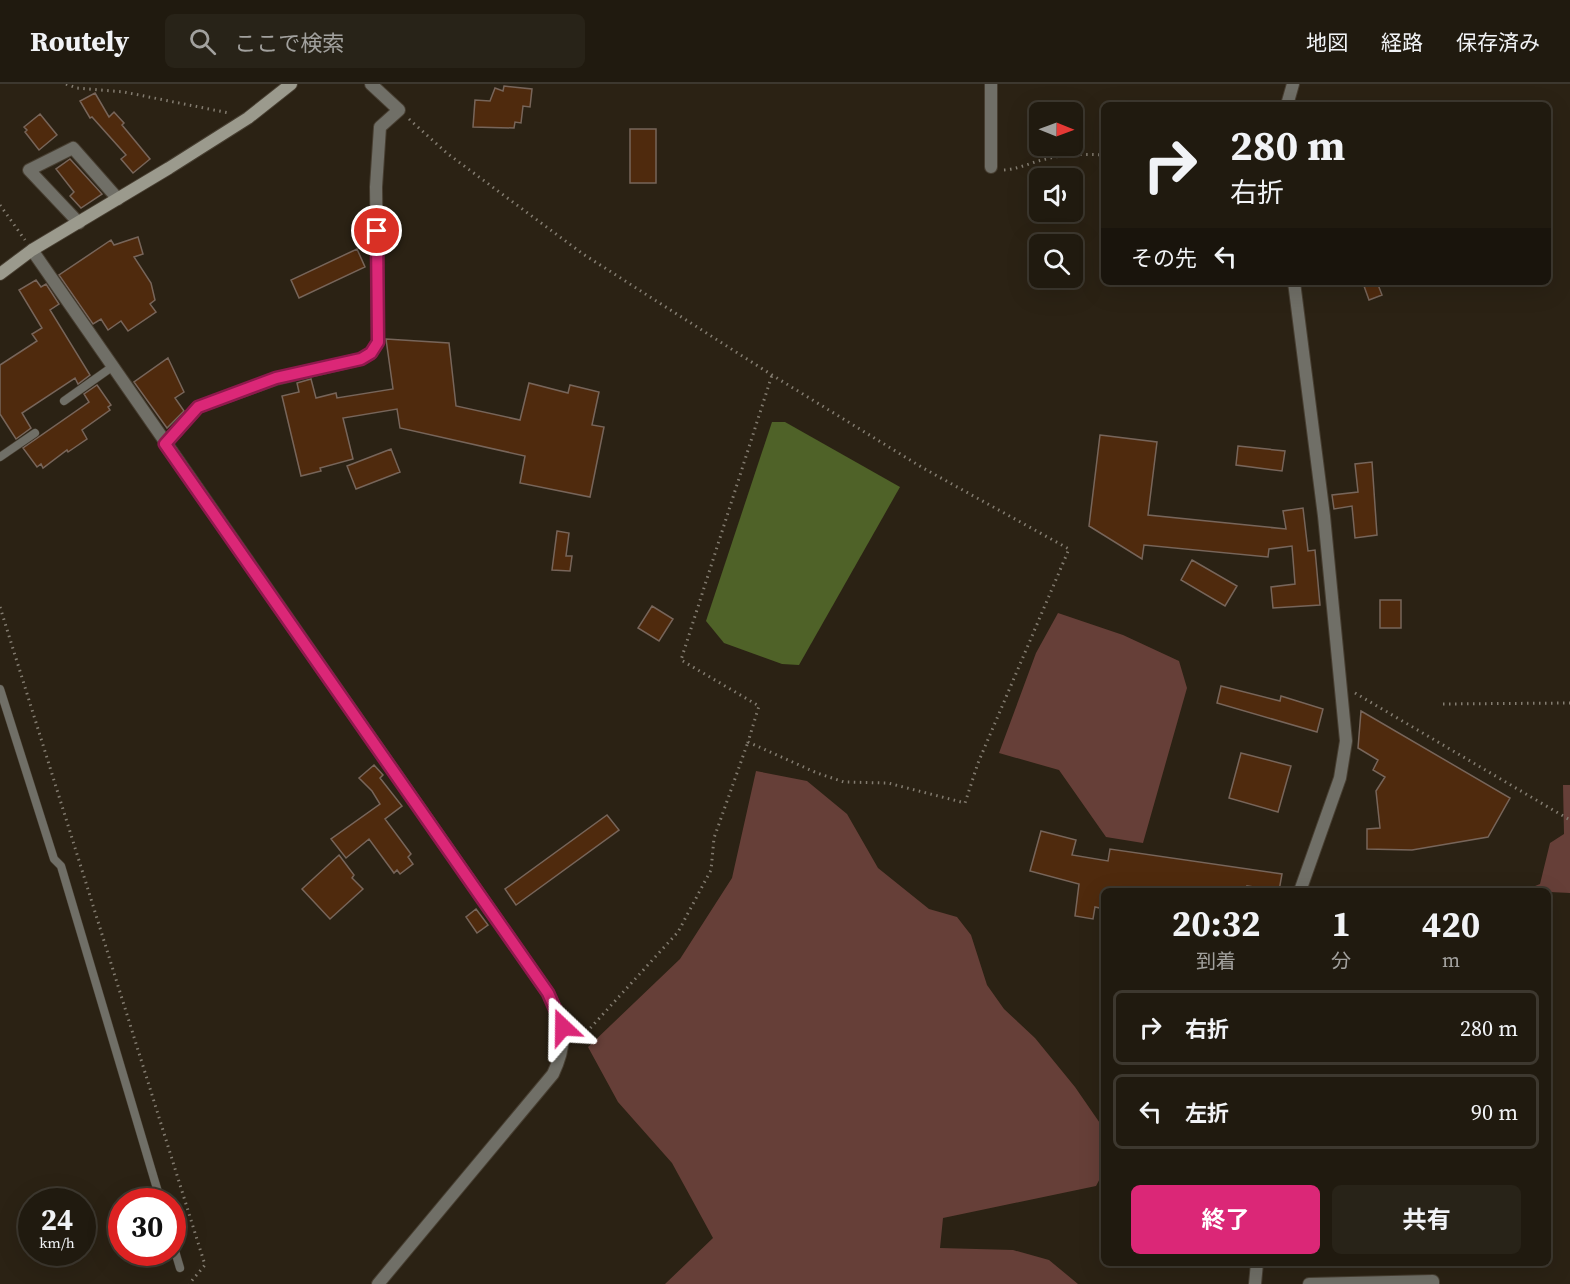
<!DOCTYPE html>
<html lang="ja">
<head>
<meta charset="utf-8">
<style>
  body { margin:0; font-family:"Source Serif 4","Noto Sans JP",serif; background:#282318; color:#f1f3f6; height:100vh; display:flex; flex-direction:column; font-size:22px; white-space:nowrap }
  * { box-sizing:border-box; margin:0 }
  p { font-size:20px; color:#a2a19e }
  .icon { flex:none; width:33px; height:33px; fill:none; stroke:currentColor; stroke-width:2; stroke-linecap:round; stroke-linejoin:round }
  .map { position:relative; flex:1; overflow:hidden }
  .sheet { position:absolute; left:1101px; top:804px; width:450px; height:378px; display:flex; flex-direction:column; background:#201a0f; border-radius:9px; box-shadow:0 6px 24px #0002,0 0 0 2px #3d382f }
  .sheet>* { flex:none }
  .guide { position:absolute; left:1101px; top:18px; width:450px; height:183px; border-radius:9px; box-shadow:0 6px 24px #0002,0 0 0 2px #3d382f; background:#201a0f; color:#f1f3f6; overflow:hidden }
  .needle { width:39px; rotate:91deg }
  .buttons { position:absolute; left:1029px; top:18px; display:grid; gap:12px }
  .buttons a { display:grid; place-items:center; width:54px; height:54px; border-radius:9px; background:#201a0f; box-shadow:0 6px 24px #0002,0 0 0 2px #3d382f; font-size:30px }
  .speed { position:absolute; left:18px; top:1104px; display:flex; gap:12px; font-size:30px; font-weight:700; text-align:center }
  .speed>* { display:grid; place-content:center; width:78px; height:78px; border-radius:50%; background:#201a0f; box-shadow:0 6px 24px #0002,0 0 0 2px #3d382f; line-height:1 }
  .speed small { font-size:15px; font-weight:400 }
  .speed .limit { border:9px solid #d22; background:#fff; color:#111 }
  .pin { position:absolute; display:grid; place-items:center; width:51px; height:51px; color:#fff; margin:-26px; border:3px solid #fff; border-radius:50%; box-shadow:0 2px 6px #0007 }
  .me { position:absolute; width:66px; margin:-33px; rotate:337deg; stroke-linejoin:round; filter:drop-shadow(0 0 4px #0008) }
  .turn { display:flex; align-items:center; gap:21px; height:126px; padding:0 30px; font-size:27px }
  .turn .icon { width:78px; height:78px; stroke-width:2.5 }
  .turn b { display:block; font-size:42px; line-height:51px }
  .then { display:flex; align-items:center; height:57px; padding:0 30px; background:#0003; gap:12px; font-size:22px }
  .eta { display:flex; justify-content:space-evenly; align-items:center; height:102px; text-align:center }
  .eta b { font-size:36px; font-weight:700; line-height:42px }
  .button { display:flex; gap:12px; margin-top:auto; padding:12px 30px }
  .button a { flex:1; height:69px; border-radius:9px; background:#db2777; color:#fff; font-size:24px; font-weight:700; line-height:69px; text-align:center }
  .button a+a { background:#282318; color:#f1f3f6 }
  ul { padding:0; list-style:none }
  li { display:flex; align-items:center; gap:18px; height:75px; margin:0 12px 9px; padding:0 18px; border:3px solid #3d382f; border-radius:9px }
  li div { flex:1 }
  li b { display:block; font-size:22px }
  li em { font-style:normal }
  header { display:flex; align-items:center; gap:36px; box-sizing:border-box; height:84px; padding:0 30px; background:#201a0f; border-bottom:2px solid #3d382f }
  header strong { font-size:28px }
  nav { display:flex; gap:33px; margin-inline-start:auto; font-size:21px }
  .search { width:420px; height:54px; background:#282318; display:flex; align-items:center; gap:15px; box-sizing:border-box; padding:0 21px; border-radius:9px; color:#a2a19e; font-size:22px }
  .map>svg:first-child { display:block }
  .green { fill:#663f38 }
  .water { fill:#4f6228 }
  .building { fill:#4f2a0d; stroke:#77655a; stroke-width:1.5 }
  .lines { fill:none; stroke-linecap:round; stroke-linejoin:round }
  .lane-casing { stroke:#473e31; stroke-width:9 }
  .street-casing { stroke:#473e31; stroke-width:14 }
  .secondary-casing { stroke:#473e31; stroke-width:14 }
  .path { stroke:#837c70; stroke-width:3; stroke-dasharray:1.5 4.5; stroke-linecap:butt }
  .lane { stroke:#706f67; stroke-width:8 }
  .street { stroke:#706f67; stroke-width:12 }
  .secondary { stroke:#9b9a8d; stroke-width:12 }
  .route-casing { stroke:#8e194d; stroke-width:15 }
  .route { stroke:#db2777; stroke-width:10 }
</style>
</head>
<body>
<header>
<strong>Routely</strong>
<div class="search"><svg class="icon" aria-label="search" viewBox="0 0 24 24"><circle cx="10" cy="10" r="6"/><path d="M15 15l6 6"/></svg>ここで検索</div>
<nav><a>地図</a><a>経路</a><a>保存済み</a></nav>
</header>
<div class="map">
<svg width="1570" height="1200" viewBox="0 0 1570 1200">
  <rect width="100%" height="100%" fill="#2b2214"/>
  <!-- green -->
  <path class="green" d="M1058,529L1123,551L1179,577L1187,604L1143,759L1106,753L1059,686L999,669L1036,569Z
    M756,687L807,697L847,730L878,784L929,825L957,833L971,851L987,901L1004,925L1035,954L1075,1003L1104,1045V1087L1096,1102L943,1134L940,1164L1013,1166L1049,1176L1078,1200H665L713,1154L672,1079L618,1018L588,963L680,875L732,794Z
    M1563,701H1570V809L1550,808L1548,812V807H1523L1540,800L1550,759L1564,750Z"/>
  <!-- water -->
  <path class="water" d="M772,338H785L900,403L799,581L782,580L724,559L706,537Z"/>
  <!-- building -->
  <path class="building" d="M504,2L532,5L530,23L523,22L521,39L515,38L514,44L473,43L475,16L490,17L495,4L503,7Z
    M95,9L109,33L114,28L124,39L122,41L150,75L133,89L121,75L126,71L92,33L90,34L80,17Z
    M40,30L57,51L39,66L25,48L27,46L24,43Z
    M630,45H656V99H630Z
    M70,75L102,110L81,124L70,112L74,108L56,85Z
    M138,153L143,170L134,173L151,199L155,216L150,220L156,228L128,247L121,237L108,246L101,235L93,240L59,191L111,156L114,161Z
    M357,165L365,183L299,214L291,196Z
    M36,196L41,203L46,200L59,220L50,226L90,291L78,300L75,294L22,329L31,344L16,355L0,330V281L37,257L32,250L42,244L19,206Z
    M1377,198L1382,211L1369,216L1364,202Z
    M386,255L449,259L456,322L520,336L529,299L568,309L570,301L599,308L592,341L604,343L590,413L520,399L525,372L400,344L397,325L343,334L353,375L320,384L321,387L301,392L282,312L299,308L297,299L311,295L316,314L336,309L337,314L393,305Z
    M168,274L184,308L175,314L184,327L167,344L134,298Z
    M97,301L111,321L108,323L110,326L82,346L87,355L68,368L67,366L43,384L41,380L37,383L23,364L89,318L84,310Z
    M1100,351L1157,358L1148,431L1286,445L1283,427L1303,424L1308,467L1315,466L1320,521L1273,524L1271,503L1295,500L1292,462L1269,465L1268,473L1144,461L1142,475L1089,442Z
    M1238,362L1285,367L1282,387L1236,381Z
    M391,365L400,388L356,405L347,382Z
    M1372,378L1377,451L1355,454L1352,422L1334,425L1332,411L1358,408L1355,380Z
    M557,447L569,449L566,472H572L570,487L552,486Z
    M1192,476L1237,502L1225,522L1181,496Z
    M1380,516H1401V544H1380Z
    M652,522L673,535L659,557L638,544Z
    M1221,602L1280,617L1281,612L1323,625L1317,648L1217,619Z
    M1361,627L1510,714L1488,753L1412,766L1367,765V745L1380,744L1376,707L1385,693L1373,686L1378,676L1358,664Z
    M1241,669L1291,682L1278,728L1229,714Z
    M374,681L383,691L380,694L402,722L385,735L411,770L408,773L413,780L400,790L397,786L394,789L369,755L346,774L331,755L380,720L372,707L359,694Z
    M607,731L619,746L516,821L505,805Z
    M1041,747L1076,756L1072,771L1108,777L1110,765L1282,790L1279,807L1247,802V807H1104V825L1095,823L1093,835L1075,832L1079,800L1030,787Z
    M339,771L354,791L352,794L363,805L330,835L302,805Z
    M476,825L488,841L477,849L466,833Z"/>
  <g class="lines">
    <!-- lane casing -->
    <g class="lane-casing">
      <path id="lane" d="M64,317L112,283
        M0,373L35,349
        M0,605L54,775L61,782L161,1118
        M172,1157L180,1184"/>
    </g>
    <!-- street casing -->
    <g class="street-casing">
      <path id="street" d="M991,0V83
        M1287,21L1293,0
        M79,139L29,86L73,64L118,115
        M32,166L548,909C564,940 569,956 553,990L378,1200
        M1294,198L1324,432L1346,657L1340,694L1300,807
        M165,360L198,323L276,295L361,275L371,269L378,258L376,103L380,43L399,26L371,0
        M1255,1200L1257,1179
        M1309,1200L1433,1197V1200"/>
    </g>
    <!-- secondary casing -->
    <g class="secondary-casing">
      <path id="secondary" d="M0,190L32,166L169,84L248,34L291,0"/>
    </g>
    <!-- path -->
    <path class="path" d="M66,0L77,4L124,8L229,29
      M409,35L448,70L583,170L772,291L923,384L1069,465L978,679L965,719L888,699L844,698L817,689L748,658L759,622L681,576L772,291
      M1004,86C1019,85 1032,78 1046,75C1065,70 1084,70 1104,71
      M0,121L25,156
      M0,523L205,1181L189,1200
      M1355,609L1570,736
      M1443,620L1570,619
      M576,954L584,951L678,848L711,786L714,754L748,658"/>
    <!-- lane -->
    <use href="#lane" class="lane"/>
    <!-- street -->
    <use href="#street" class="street"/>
    <!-- secondary -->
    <use href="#secondary" class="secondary"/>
  </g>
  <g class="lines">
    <!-- route casing -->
    <g class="route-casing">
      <path id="route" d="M377,147L378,258L371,269L361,275L276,294L198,323L165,360L548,909L563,943"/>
    </g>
    <!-- route -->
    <use href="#route" class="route"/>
  </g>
</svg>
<div class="buttons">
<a><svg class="needle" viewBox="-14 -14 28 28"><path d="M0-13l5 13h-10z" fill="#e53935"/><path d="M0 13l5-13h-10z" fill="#a2a19e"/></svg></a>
<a><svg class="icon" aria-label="sound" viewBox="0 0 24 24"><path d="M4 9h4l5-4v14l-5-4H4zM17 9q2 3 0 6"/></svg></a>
<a><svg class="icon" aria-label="search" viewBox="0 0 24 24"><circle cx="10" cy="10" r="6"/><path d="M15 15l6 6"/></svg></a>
</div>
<div class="speed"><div>24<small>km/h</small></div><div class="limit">30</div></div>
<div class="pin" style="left:377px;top:147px;background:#d93025"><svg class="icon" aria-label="arrive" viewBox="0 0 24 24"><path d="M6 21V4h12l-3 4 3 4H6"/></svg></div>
<svg class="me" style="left:563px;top:943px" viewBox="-20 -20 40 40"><path d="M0-17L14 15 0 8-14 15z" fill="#db2777" stroke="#fff" stroke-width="4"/></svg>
<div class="guide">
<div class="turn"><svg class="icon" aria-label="right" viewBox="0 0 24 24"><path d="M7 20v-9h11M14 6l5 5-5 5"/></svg><div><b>280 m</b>右折</div></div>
<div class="then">その先<svg class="icon" aria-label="left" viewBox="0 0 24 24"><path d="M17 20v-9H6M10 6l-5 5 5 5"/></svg></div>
</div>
<section class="sheet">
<div class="eta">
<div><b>20:32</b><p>到着</p></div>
<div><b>1</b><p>分</p></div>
<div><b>420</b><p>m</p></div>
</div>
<ul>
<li><svg class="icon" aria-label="right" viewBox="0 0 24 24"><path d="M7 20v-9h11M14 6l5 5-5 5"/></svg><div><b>右折</b></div><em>280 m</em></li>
<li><svg class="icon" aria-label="left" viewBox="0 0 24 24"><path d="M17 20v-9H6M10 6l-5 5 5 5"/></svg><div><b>左折</b></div><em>90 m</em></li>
</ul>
<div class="button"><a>終了</a><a>共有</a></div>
</section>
</div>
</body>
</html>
